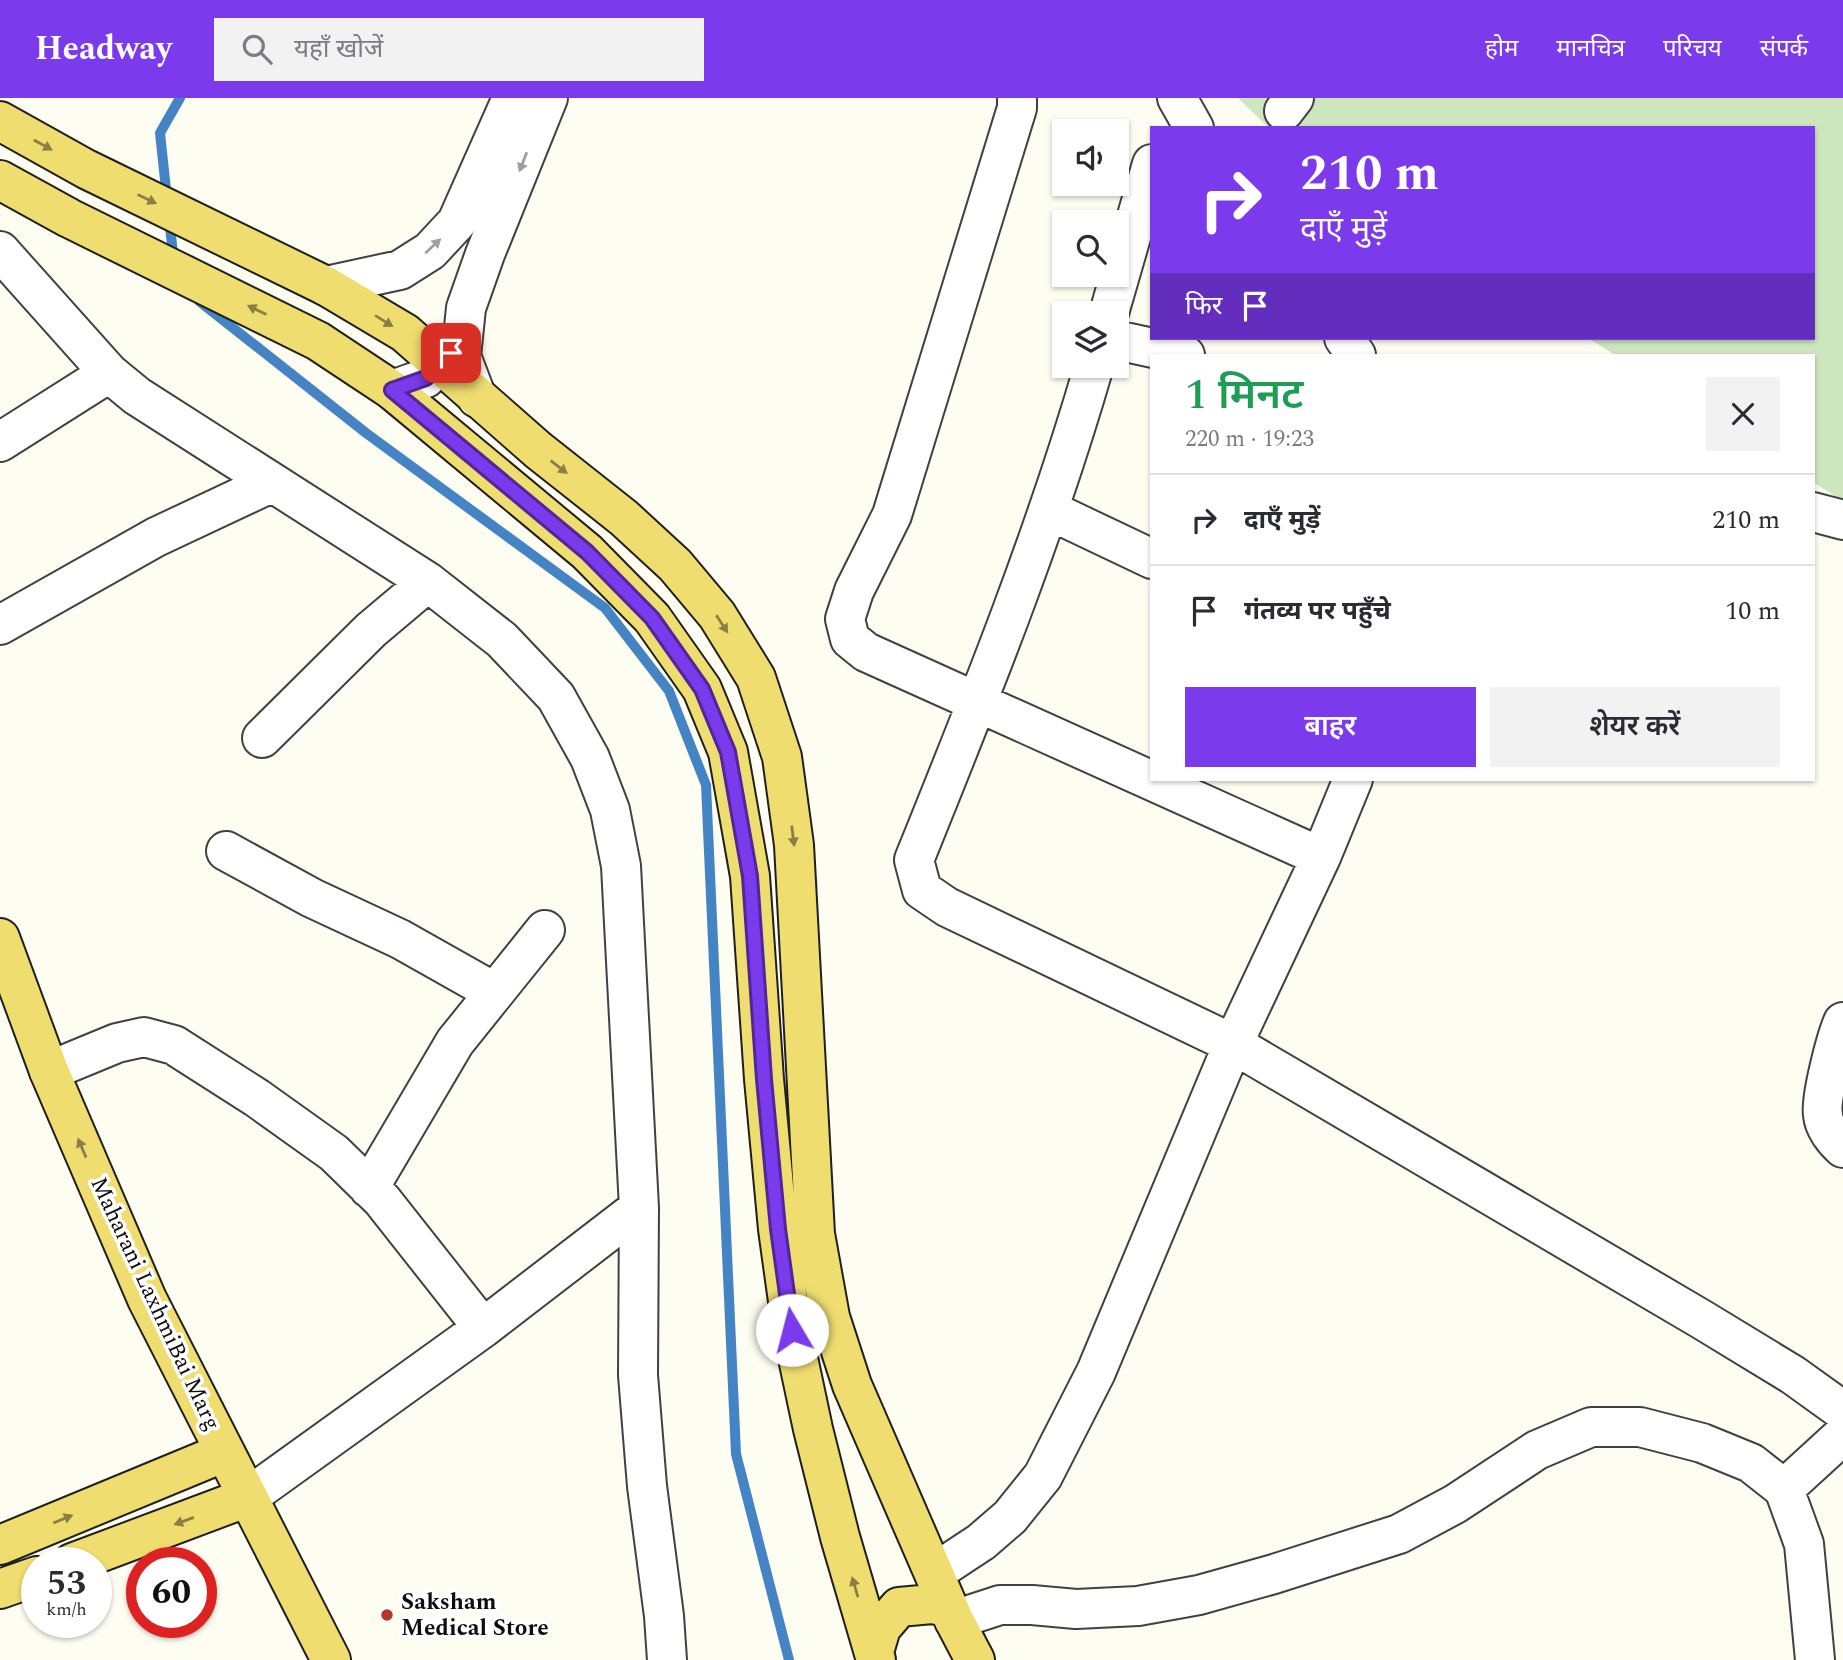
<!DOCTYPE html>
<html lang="hi">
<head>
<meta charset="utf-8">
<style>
  body { margin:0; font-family:Spectral,"Noto Sans Devanagari",serif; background:#f2f2f3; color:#2b2b33; height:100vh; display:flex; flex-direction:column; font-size:26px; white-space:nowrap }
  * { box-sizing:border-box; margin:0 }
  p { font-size:23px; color:#7c7c81 }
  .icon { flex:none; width:38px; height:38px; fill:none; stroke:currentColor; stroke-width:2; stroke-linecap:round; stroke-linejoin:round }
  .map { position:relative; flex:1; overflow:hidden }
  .panel { position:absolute; left:1150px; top:256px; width:665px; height:427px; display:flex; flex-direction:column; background:#fff; border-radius:0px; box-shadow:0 2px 5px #0004 }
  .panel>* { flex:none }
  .hud { position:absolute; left:1150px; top:28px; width:665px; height:214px; border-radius:0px; box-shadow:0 2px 5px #0004; background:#7c3aed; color:#fff; overflow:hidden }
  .tools { position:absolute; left:1052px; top:21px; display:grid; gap:14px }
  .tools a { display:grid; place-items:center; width:77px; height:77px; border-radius:0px; background:#fff; box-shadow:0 2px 5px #0004; font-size:35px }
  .speed { position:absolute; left:21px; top:1449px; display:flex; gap:14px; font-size:35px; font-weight:700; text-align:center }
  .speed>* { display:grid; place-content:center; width:91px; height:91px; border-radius:50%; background:#fff; box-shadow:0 2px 5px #0004; line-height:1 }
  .speed small { font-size:18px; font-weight:400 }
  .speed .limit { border:10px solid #d22; background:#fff; color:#111 }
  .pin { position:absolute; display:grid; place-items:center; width:60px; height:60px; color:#fff; margin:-30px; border-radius:14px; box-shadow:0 4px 10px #0006 }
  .me { position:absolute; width:77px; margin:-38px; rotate:352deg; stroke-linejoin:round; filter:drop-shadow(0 0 5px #0008) }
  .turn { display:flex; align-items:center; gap:24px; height:147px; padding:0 35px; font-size:32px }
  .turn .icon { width:91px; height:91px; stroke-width:2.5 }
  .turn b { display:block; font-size:49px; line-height:60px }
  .then { display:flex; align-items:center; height:66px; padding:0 35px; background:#0003; gap:14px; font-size:26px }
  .round { display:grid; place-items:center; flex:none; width:74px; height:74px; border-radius:0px; background:#f2f2f3 }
  .summary { display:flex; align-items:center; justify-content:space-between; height:119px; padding:0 35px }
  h1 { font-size:42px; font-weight:600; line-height:52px; color:#1e9e55 }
  .action { display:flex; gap:14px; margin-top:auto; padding:14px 35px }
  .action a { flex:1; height:80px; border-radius:0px; background:#7c3aed; color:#fff; font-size:28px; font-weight:600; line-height:80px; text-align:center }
  .action a+a { background:#f2f2f3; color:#2b2b33 }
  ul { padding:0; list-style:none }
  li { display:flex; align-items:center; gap:21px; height:91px; padding:0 35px; border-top:2px solid #e1e1e2 }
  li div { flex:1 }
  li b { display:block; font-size:26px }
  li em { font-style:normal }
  header { display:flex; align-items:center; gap:42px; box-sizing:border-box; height:98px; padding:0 35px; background:#7c3aed; color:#fff }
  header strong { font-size:33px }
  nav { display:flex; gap:38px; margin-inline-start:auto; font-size:24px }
  .search { width:490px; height:63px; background:#f2f2f3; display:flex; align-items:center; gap:18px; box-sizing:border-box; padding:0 24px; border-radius:0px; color:#7c7c81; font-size:26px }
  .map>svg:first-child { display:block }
  .green { fill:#cee6bd }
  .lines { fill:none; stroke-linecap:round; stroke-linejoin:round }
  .stream { stroke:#4584c4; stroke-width:10 }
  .minor-casing { stroke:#414141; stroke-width:42 }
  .major-casing { stroke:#1f1f1f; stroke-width:42 }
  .minor { stroke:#fff; stroke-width:38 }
  .major { stroke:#efdd70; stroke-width:38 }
  .oneway { fill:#8a8044 }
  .oneway2 { fill:#9f9f9f }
  .route-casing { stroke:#51269a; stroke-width:18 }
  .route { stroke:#7c3aed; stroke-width:12 }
  .poi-dot { fill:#b53730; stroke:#fff; stroke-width:2.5 }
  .labels { text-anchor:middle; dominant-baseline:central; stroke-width:7; stroke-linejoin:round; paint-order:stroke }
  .street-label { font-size:23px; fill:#0e0e0e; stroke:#fff }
  .poi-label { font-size:23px; font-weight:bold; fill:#0e0e0e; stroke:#fff; text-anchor:start }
</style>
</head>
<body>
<header>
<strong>Headway</strong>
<div class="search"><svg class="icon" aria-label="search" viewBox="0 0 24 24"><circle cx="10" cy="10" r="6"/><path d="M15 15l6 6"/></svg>यहाँ खोजें</div>
<nav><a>होम</a><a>मानचित्र</a><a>परिचय</a><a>संपर्क</a></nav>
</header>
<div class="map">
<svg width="1843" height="1562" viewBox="0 0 1843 1562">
  <rect width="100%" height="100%" fill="#fefdf1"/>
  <!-- green -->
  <path class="green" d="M1238,0H1843V403L1813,384V257H1615L1588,240H1813V30H1269Z"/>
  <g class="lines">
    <!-- stream -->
    <path class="stream" d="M167,101L160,35L180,0
      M169,120L174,164
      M199,203L366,335L605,510L669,593L706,687L736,1356L789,1562"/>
    <!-- minor casing -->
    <g class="minor-casing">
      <path id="minor" d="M1017,0V10L892,417L854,493L845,521L850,541L866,554L1321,759
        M1177,0L1194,30
        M1284,13L1294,0
        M0,153L109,275L137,298L428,484L502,542L556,599L590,660L610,712L621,768L639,1110L638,1277L647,1388L664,1518L667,1562
        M326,188L400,172L430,153L457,124L512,0
        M1109,215L1152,66
        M1344,240L1356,257
        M1116,242L1185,257
        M1094,268C1045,437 980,599 914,762L922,792L947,809L1233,946L1701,1221L1793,1277L1843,1313
        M392,292L426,280L461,242
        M477,300L461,258L466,210L485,156L548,0
        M0,344L109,275
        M1049,412L1152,461
        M1813,414L1843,422
        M0,527L156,439L271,385
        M262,640L371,532L428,484
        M226,753L312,800L400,841L494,894
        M1843,924C1836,940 1820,1001 1823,1017C1824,1029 1834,1042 1843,1050
        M49,973L117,945L144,939L174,947L257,1000L334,1055L382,1102L483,1230
        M369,1090L455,944L545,832
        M1784,1391L1843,1337
        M248,1399L483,1230L639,1110
        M934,1475L981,1444L1010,1419L1043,1378L1096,1274L1233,946L1321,759L1353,681
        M954,1522L1000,1507H1032L1076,1511L1138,1508L1199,1497L1274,1476L1399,1436L1455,1406L1537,1352L1591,1329H1640L1702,1345L1751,1365L1784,1391L1804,1446L1815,1562"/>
    </g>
    <!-- major casing -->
    <g class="major-casing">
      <path id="major" d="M0,23L86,71L326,188L405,235L538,352L624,420L675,467L717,517L756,580L782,659L794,747L815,1136L830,1219L852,1287L954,1522L975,1562
        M0,82L69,120L318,243L392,292L587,454L652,520L702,591L728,654L750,778L764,981L778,1131L792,1232L813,1331L840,1439L876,1562
        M0,840L49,973L147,1201L331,1562
        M0,1447L225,1354
        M72,1465L248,1399
        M0,1491L37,1478
        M874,1554L881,1530L899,1509L932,1506L948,1509"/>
    </g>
    <!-- minor -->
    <use href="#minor" class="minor"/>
    <!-- major -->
    <use href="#major" class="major"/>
  </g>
  <!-- one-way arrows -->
  <defs><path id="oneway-solid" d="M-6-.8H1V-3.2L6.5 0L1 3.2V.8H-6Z" transform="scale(1.75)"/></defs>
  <g class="oneway">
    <use href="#oneway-solid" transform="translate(43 47) rotate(29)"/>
    <use href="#oneway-solid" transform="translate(147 101) rotate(26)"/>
    <use href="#oneway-solid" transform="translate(257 212) rotate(-154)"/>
    <use href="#oneway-solid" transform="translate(384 223) rotate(32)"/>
    <use href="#oneway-solid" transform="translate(559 369) rotate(38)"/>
    <use href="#oneway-solid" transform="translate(722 526) rotate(57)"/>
    <use href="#oneway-solid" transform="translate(793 738) rotate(83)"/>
    <use href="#oneway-solid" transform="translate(82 1050) rotate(-113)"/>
    <use href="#oneway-solid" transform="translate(63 1421) rotate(-22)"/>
    <use href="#oneway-solid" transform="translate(184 1423) rotate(160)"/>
    <use href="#oneway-solid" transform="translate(855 1489) rotate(-106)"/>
  </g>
  <g class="oneway2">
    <use href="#oneway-solid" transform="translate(523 64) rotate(111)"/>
    <use href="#oneway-solid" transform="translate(433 148) rotate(-43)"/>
  </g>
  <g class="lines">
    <!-- route casing -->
    <g class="route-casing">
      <path id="route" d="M451,255L426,280L392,292L587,454L652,520L702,591L728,654L750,778L764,981L778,1131L792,1232"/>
    </g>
    <!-- route -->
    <use href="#route" class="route"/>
  </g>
  <!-- markers -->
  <circle class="poi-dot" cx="387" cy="1517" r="7"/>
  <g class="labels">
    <!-- street labels -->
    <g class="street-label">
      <text transform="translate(155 1206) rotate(65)">Maharani LaxhmiBai Marg</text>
    </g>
    <!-- poi labels -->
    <g class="poi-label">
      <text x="401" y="1504">Saksham<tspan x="401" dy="26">Medical Store</tspan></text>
    </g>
  </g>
</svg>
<div class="tools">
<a><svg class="icon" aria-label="sound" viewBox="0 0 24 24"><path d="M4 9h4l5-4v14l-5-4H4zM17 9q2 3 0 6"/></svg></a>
<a><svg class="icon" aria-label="search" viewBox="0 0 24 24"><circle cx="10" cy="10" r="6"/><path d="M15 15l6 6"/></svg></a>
<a><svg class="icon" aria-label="layers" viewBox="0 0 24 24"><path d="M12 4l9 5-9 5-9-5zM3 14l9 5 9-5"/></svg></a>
</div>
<div class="speed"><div>53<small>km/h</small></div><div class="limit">60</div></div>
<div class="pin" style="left:451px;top:255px;background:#d93025"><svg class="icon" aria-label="arrive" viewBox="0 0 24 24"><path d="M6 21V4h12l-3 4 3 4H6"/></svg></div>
<svg class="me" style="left:792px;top:1232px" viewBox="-20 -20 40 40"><circle r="19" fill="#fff"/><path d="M0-13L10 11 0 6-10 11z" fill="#7c3aed"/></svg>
<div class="hud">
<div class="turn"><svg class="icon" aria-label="right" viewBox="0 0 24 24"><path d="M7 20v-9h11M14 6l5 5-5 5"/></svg><div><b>210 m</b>दाएँ मुड़ें</div></div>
<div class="then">फिर<svg class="icon" aria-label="arrive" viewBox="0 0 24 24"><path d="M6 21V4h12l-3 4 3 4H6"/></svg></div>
</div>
<section class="panel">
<div class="summary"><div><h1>1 मिनट</h1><p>220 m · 19:23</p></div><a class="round"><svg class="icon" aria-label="close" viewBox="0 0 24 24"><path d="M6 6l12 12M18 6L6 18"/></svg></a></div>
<ul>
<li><svg class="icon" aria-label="right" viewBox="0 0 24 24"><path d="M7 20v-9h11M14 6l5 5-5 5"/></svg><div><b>दाएँ मुड़ें</b></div><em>210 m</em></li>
<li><svg class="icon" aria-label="arrive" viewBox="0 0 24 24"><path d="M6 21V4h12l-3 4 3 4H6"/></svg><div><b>गंतव्य पर पहुँचे</b></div><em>10 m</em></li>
</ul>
<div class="action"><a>बाहर</a><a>शेयर करें</a></div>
</section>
</div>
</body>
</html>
